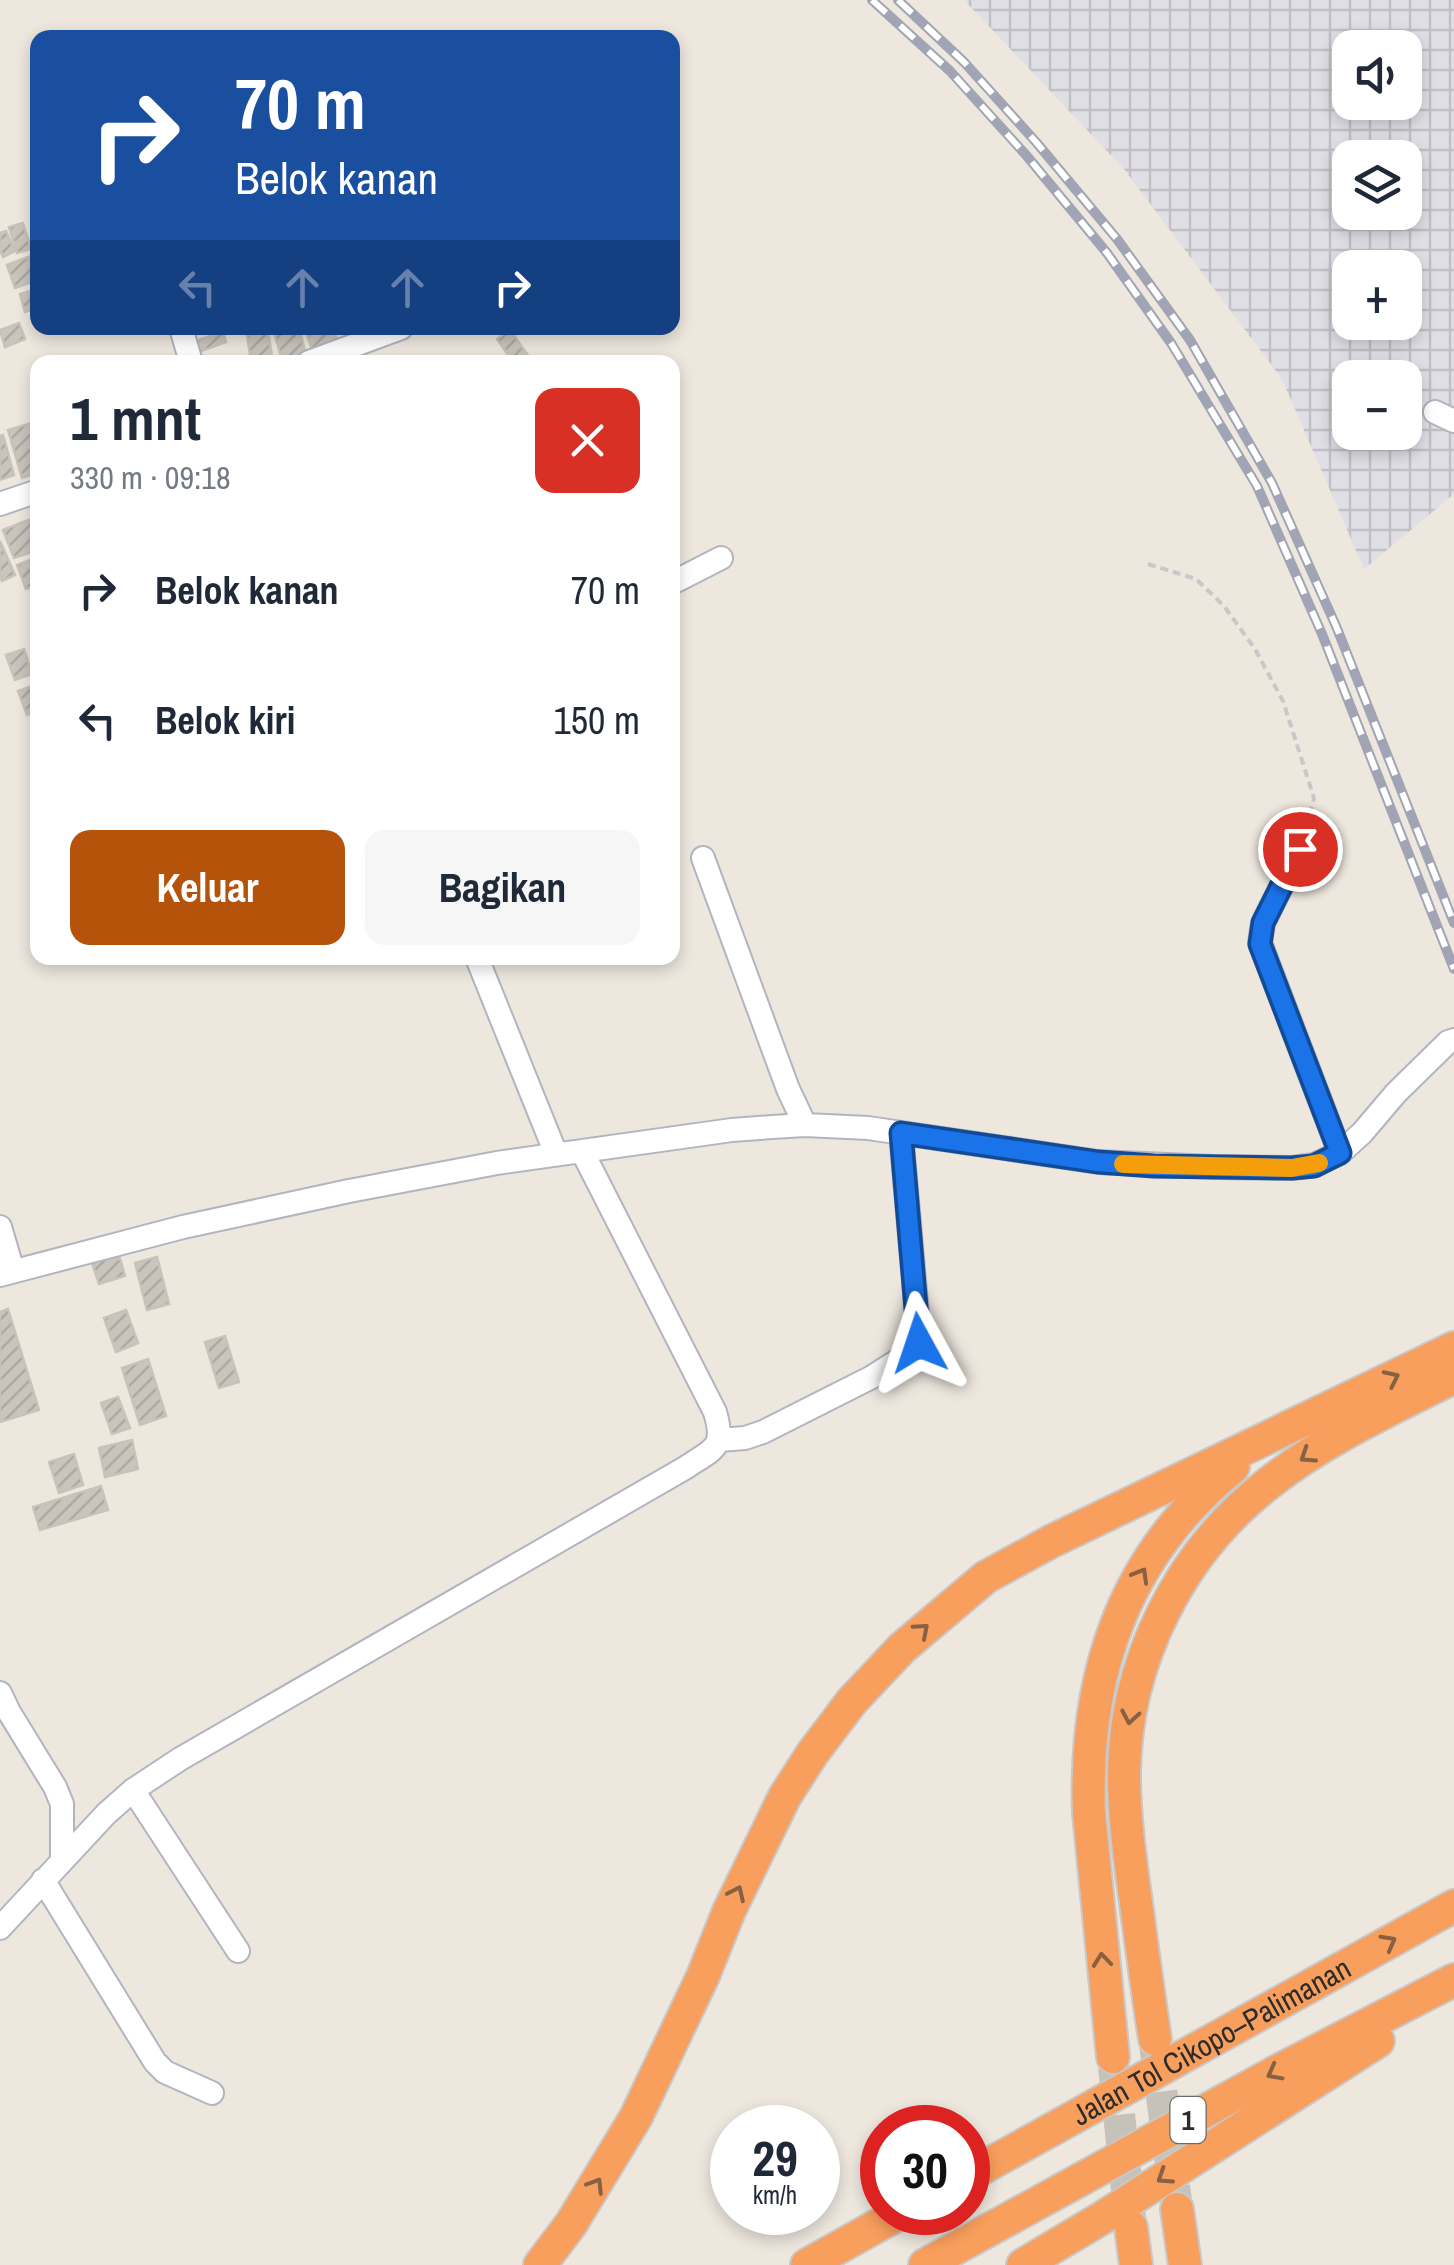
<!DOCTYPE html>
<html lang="id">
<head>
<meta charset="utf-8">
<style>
  body { margin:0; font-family:"Archivo Narrow",sans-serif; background:#f6f6f7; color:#1f2937; height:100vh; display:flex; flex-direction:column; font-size:38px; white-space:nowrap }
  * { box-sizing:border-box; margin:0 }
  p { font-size:32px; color:#747a83 }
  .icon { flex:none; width:55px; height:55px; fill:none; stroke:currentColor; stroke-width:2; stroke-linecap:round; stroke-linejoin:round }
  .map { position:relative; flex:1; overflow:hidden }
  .sheet { position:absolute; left:30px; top:355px; width:650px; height:610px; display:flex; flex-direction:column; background:#fff; border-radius:20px; box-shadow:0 5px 15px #0003 }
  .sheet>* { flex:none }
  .guide { position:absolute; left:30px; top:30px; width:650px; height:305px; border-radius:20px; box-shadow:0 5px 15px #0003; background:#1a4fa0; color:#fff; overflow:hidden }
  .tools { position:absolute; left:1332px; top:30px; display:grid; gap:20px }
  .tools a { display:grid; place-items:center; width:90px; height:90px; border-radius:20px; background:#fff; box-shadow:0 5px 15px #0003; font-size:50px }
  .speed { position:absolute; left:710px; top:2105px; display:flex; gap:20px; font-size:50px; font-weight:700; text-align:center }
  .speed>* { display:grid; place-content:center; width:130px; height:130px; border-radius:50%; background:#fff; box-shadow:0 5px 15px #0003; line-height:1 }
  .speed small { font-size:25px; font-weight:400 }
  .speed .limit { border:15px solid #d22; background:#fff; color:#111 }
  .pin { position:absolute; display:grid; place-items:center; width:85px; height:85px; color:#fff; margin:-42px; border:5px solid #fff; border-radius:50%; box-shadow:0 2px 10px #0007 }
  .me { position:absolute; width:110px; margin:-55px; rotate:355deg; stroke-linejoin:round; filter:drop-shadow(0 0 8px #0008) }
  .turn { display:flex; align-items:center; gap:35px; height:210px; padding:0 40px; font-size:45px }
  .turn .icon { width:130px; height:130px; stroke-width:2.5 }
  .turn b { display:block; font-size:70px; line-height:85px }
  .lanes { display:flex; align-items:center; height:95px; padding:0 40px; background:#0003; justify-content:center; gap:50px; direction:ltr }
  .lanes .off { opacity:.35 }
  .round { display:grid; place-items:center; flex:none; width:105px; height:105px; border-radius:20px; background:#f6f6f7 }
  .headline { display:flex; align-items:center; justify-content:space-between; height:170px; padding:0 40px }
  h1 { font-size:60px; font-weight:700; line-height:75px }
  .action { display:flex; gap:20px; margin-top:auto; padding:20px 40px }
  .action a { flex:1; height:115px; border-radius:20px; background:#b45309; color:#fff; font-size:40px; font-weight:700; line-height:115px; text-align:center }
  .action a+a { background:#f6f6f7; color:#1f2937 }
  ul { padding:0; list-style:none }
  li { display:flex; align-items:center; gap:30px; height:130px; padding:0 40px }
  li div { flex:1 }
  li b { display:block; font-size:38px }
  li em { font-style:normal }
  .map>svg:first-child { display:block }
  .industrial { fill:url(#industrial-grid); fill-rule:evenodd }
  .building { fill:url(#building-hatch); stroke:#c8c2b8; stroke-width:2.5 }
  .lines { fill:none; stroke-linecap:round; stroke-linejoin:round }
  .highway-tunnel { stroke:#c6c2ba; stroke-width:32; stroke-dasharray:32 16; stroke-linecap:butt }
  .minor-casing { stroke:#b2b5bf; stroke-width:26 }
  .highway-casing { stroke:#c8c8c8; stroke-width:36 }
  .path { stroke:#c8c8c8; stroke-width:4; stroke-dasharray:8 5; stroke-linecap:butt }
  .minor { stroke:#fff; stroke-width:22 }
  .highway { stroke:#f99f5d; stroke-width:32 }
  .rail-casing { stroke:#a1a4b5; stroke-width:10 }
  .rail { stroke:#fff; stroke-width:6; stroke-dasharray:19; stroke-linecap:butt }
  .oneway { stroke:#886042 }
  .route-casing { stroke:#114b97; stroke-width:25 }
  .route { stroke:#1a73e8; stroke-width:18 }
  .slow { stroke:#f59e0b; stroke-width:18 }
  .labels { text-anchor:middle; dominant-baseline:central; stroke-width:9; stroke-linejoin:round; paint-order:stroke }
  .shield { fill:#fff; stroke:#6b6b6b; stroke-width:2.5 }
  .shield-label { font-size:28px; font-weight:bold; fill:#2c2c2c }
  .street-label { font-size:30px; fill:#2c2c2c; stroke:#fff }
</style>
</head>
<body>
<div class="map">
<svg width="1454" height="2265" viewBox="0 0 1454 2265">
  <defs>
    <pattern id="industrial-grid" width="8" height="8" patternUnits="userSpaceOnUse" patternTransform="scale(2.5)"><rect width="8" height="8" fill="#e1dfe6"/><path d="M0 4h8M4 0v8" fill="none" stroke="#c1c0c5"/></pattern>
    <pattern id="building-hatch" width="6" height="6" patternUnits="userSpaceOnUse" patternTransform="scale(2.5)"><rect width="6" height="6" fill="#c9c5bd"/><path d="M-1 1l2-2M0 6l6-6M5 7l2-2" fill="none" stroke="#ada9a3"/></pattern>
  </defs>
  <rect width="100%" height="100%" fill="#ede7de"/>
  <!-- industrial -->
  <path class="industrial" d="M964,0H1454V494L1364,569L1282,379L1124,169ZM1350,48H1405V102H1350ZM1350,158H1405V212H1350ZM1350,268H1405V322H1350ZM1350,378H1405V432H1350Z"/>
  <!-- building -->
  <path class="building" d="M23,223L31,249L17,253L9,227Z
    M6,231L15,251L3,257L0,250V233Z
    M31,256L38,280L15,288L7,265Z
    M38,289V308L25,312L20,294Z
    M19,323L25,339L5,347L0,330Z
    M291,328H299L306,354L282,360L274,332Z
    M330,328H333L338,344L313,352L307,335Z
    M510,330L532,361L530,362H513L497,339Z
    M268,331L273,362H251L247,335Z
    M223,332L226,342L196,353L192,342Z
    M38,421V473L22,478L8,430Z
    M3,435L14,475L0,480V436Z
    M31,519L38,538V550L14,558L3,530Z
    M0,541L15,575L2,581L0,575Z
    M38,557V585L26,589L17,565Z
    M24,649L32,674L15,680L6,655Z
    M35,685L38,711L27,715L18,691Z
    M118,1252L125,1276L99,1284L91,1260Z
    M157,1257L169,1304L147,1310L135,1263Z
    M8,1309L39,1410L0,1422V1312Z
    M126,1310L138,1343L116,1352L104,1318Z
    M225,1336L239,1382L219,1388L205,1342Z
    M148,1359L166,1416L140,1425L122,1368Z
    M118,1397L130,1428L112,1434L101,1403Z
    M132,1440L138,1469L105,1477L99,1448Z
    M74,1454L83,1485L59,1493L49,1462Z
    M101,1486L108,1510L40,1530L33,1507Z"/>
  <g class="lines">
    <!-- highway-tunnel -->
    <path class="highway-tunnel" d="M1155,2044L1177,2209
      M1114,2067L1131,2227"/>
    <!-- minor casing -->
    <g class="minor-casing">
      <path id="minor" d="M181,328L191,362
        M309,362L401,328
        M1435,412L1454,421
        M0,504L38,491
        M672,583L721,558
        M1300,849L1263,923L1260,943L1340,1153
        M703,858L788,1089L805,1125
        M477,958L556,1154
        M0,1227L13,1271
        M0,1275L183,1227L349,1191L497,1163L732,1130L772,1127L805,1125L868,1128L1098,1162L1214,1167L1292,1168L1314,1165L1340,1153L1362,1133L1396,1093L1448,1042L1454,1040
        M720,1440L745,1438L763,1432L872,1377L916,1349L919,1337L901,1133
        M0,1693L9,1712L55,1787L62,1804V1860
        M133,1790L238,1951
        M43,1880L155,2062L165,2072L212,2093
        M0,1928L106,1814L133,1790L180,1759L685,1468C713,1449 726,1449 715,1412L582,1151"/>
    </g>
    <!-- highway casing -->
    <g class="highway-casing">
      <g id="highway">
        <path d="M1155,2039C1148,1994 1142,1948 1136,1903C1130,1860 1124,1817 1124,1774C1125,1661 1180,1552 1269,1483C1325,1439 1391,1409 1454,1377"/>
        <path d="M1113,2057L1089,1813C1084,1675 1123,1556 1233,1467"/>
        <path id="s1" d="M968,2176L1454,1906"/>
        <path d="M1177,2209L1185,2265"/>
        <path d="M1131,2227L1136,2265"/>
        <path d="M540,2265L571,2224L636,2117L703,1976L729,1911L785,1796L812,1754L852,1701L902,1648L986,1577L1052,1541L1454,1348"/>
        <path d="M807,2265L902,2212"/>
        <path d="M925,2265L1276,2072L1454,1980"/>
        <path d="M1023,2265L1102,2218L1378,2041"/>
      </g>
    </g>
    <!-- path -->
    <path class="path" d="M1148,564L1196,579L1224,606L1255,649L1283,701L1314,798L1306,829"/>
    <!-- minor -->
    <use href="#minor" class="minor"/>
    <!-- highway -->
    <use href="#highway" class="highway"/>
    <!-- rail casing -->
    <g class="rail-casing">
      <path id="rail" d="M872,0L950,71L1026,155L1107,253L1171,343L1257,486L1322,634L1454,969
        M898,0L964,62L1036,142L1117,239L1190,340L1272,483L1336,626L1454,923"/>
    </g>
    <!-- rail -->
    <use href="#rail" class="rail"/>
  </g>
  <!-- one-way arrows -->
  <defs><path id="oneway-chevron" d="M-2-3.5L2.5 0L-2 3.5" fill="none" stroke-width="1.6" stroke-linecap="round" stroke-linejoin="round" transform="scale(2.5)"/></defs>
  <g class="oneway">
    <use href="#oneway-chevron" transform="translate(1392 1378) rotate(-26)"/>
    <use href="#oneway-chevron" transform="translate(1307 1456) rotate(147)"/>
    <use href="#oneway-chevron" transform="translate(1141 1575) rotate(-60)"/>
    <use href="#oneway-chevron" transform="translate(922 1630) rotate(-41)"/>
    <use href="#oneway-chevron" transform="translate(1130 1717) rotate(100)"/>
    <use href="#oneway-chevron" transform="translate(737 1893) rotate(-65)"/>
    <use href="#oneway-chevron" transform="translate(1389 1942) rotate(-29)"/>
    <use href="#oneway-chevron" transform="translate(1102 1960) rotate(-96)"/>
    <use href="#oneway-chevron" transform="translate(1274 2073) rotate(152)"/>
    <use href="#oneway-chevron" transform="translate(1164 2177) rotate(147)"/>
    <use href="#oneway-chevron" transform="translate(596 2185) rotate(-58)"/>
  </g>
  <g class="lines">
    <!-- route casing -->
    <g class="route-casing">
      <path id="route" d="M919,1343L901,1133L1098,1162L1154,1166L1292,1168L1314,1166L1340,1153L1260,944L1263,923L1300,849"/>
    </g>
    <!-- route -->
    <use href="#route" class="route"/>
    <!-- slow -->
    <path class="slow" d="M1123,1164L1292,1168L1319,1163"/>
  </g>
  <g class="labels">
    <!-- shield labels -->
    <rect class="shield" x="1170.5" y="2097" width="35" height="46" rx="8"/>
    <g class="shield-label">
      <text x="1188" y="2120">1</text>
    </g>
    <!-- street labels -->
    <g class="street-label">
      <text stroke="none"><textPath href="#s1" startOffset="278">Jalan Tol Cikopo–Palimanan</textPath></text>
    </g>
  </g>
</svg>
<div class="tools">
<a><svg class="icon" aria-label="sound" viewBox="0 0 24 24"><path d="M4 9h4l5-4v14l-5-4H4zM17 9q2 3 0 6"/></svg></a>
<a><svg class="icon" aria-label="layers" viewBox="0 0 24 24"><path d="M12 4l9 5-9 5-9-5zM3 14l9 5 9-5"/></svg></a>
<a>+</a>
<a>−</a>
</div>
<div class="speed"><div>29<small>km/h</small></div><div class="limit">30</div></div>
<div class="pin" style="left:1300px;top:849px;background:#d93025"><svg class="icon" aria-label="arrive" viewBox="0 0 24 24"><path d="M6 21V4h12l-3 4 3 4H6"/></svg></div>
<svg class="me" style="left:919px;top:1343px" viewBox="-20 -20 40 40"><path d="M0-17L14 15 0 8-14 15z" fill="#1a73e8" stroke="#fff" stroke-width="4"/></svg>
<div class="guide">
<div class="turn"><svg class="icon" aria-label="right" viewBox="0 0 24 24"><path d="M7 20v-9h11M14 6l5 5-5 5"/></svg><div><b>70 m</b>Belok kanan</div></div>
<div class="lanes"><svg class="icon off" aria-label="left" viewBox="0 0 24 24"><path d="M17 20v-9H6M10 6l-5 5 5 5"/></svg><svg class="icon off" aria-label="ahead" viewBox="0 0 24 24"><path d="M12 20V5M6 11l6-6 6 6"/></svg><svg class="icon off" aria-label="ahead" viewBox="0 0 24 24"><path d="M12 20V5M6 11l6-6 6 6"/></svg><svg class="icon" aria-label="right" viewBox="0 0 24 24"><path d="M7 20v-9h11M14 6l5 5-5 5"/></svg></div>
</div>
<section class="sheet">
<div class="headline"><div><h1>1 mnt</h1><p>330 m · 09:18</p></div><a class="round" style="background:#d93025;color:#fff"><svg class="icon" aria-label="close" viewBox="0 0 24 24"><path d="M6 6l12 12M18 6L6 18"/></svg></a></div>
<ul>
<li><svg class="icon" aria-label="right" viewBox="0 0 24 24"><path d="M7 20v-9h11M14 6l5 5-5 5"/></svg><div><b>Belok kanan</b></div><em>70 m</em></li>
<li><svg class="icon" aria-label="left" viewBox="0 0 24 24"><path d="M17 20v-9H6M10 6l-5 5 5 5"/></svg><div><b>Belok kiri</b></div><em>150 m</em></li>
</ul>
<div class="action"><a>Keluar</a><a>Bagikan</a></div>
</section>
</div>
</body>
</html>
